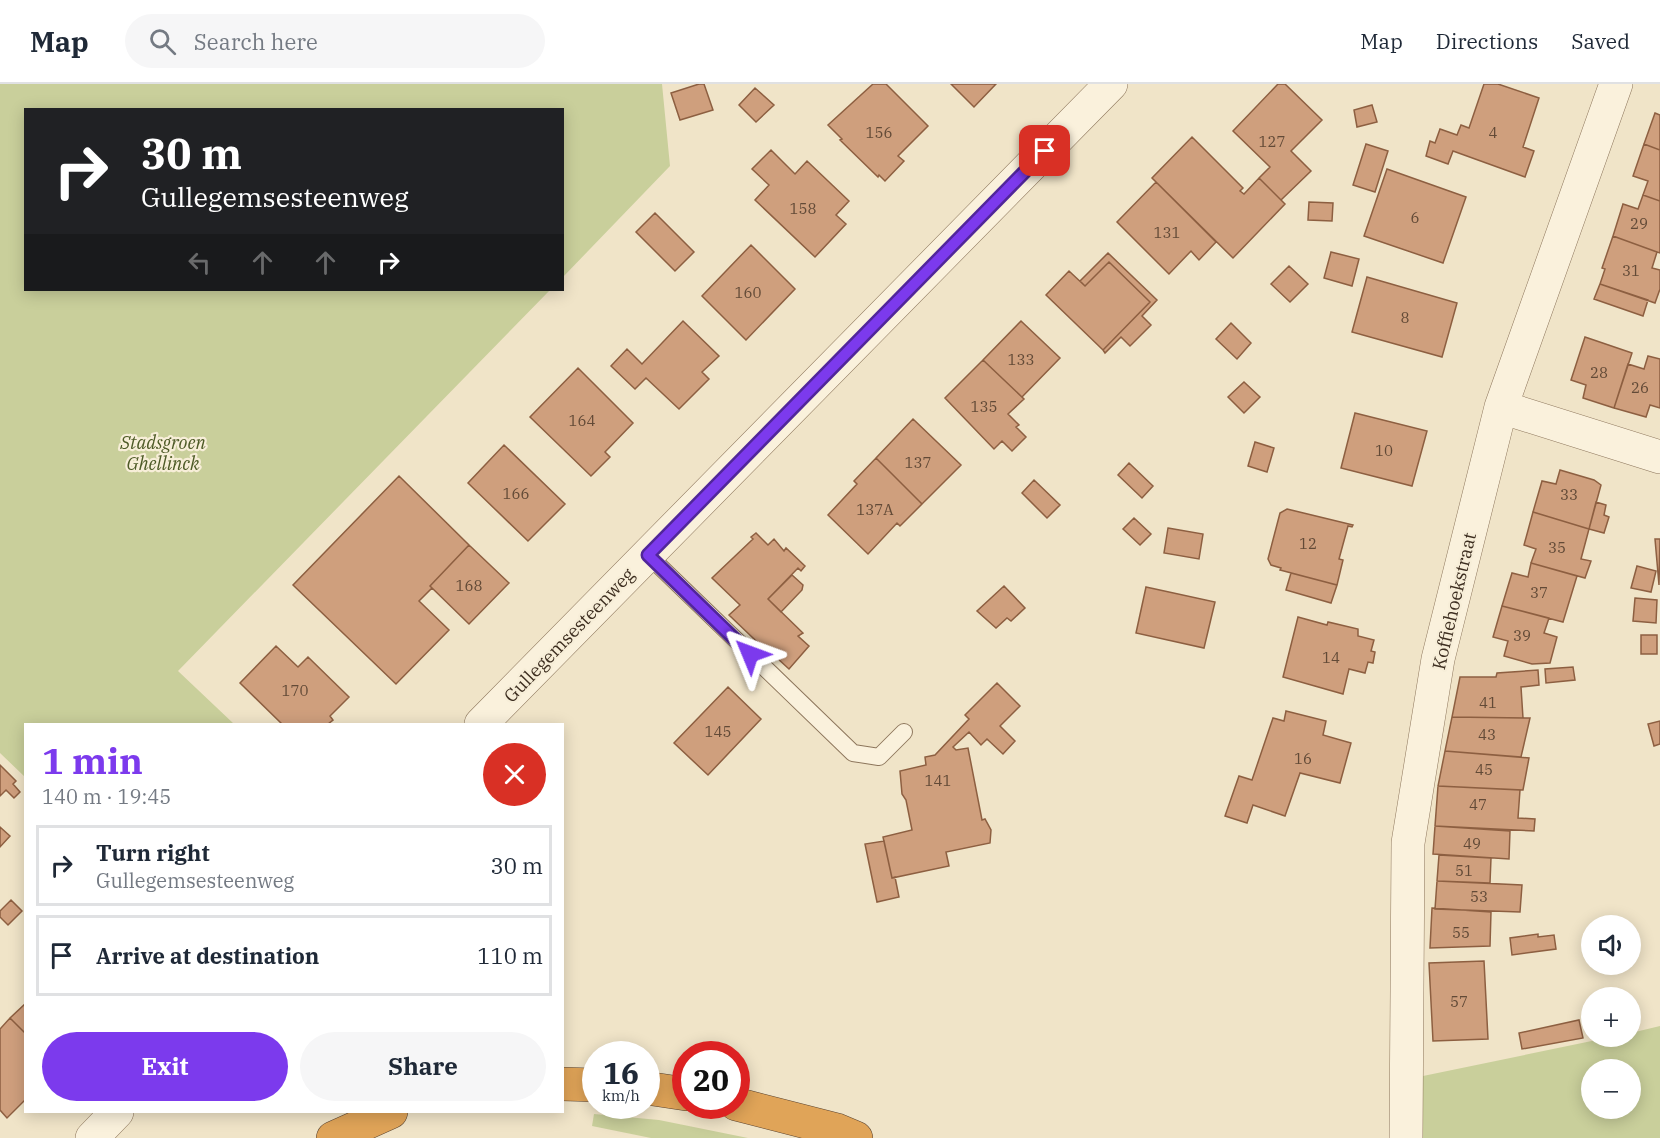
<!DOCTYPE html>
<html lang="en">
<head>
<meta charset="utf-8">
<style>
  body { margin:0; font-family:"IBM Plex Serif",serif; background:#f6f6f7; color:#1f2937; height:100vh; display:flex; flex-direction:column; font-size:22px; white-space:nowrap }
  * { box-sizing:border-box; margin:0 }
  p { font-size:20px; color:#747a83 }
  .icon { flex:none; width:33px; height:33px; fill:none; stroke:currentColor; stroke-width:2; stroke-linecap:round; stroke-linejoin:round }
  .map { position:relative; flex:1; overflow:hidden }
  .side { position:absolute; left:24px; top:639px; width:540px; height:390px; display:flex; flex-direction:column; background:#fff; border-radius:0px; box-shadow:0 3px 15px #0003 }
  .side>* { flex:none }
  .banner { position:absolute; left:24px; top:24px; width:540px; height:183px; border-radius:0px; box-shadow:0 3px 15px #0003; background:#202124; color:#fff; overflow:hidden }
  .fabs { position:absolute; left:1581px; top:831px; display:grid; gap:12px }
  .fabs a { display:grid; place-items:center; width:60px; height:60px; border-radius:50%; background:#fff; box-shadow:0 3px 15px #0003; font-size:30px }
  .speed { position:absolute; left:582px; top:957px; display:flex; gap:12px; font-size:30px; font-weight:700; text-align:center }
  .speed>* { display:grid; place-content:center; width:78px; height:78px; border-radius:50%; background:#fff; box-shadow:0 3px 15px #0003; line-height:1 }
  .speed small { font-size:15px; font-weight:400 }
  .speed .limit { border:9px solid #d22; background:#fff; color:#111 }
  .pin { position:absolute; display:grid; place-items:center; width:51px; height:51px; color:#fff; margin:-26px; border-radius:12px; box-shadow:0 3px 9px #0006 }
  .me { position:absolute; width:66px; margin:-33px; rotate:314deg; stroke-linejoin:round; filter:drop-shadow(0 0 4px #0008) }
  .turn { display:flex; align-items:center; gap:21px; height:126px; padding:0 18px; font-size:27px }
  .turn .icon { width:78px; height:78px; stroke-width:2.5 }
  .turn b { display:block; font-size:42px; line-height:51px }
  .lanes { display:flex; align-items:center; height:57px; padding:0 18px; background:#0003; justify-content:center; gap:30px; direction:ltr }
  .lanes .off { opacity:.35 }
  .round { display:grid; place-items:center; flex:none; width:63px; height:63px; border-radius:32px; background:#f6f6f7 }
  .headline { display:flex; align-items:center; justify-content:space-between; height:102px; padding:0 18px }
  h1 { font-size:36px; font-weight:700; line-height:45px; color:#7c3aed }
  .action { display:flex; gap:12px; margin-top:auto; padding:12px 18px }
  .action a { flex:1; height:69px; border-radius:36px; background:#7c3aed; color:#fff; font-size:24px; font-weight:700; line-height:69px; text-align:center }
  .action a+a { background:#f6f6f7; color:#1f2937 }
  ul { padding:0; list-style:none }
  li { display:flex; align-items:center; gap:18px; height:81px; margin:0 12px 9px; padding:0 6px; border:3px solid #e0e1e3; border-radius:0px }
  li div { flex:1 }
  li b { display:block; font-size:22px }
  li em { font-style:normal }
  header { display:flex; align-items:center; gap:36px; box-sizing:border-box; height:84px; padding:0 30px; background:#fff; border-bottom:2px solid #e0e1e3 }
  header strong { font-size:28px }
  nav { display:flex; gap:33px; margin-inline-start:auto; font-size:21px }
  .search { width:420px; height:54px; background:#f6f6f7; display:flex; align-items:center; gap:15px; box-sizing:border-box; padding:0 21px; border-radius:33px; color:#747a83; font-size:22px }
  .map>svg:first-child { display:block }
  .green { fill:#c9cf9b; fill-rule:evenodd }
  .building { fill:#cf9f7d; stroke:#8d5f41; stroke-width:1.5 }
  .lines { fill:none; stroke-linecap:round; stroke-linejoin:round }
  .service-casing { stroke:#8d765c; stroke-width:18 }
  .minor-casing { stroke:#8d765c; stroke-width:34 }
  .tertiary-casing { stroke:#8d765c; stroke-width:34 }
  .motorway-casing { stroke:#5b4430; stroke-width:34 }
  .service { stroke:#faf1dc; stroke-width:16 }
  .minor { stroke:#faf1dc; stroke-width:33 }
  .tertiary { stroke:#faf1dc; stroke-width:33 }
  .motorway { stroke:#e0a458; stroke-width:33 }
  .route-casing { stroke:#51269a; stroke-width:15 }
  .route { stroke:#7c3aed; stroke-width:10 }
  .labels { text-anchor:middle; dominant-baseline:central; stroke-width:4.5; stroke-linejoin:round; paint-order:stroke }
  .number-label { font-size:15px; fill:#624a37 }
  .park-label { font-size:18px; font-style:italic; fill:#4d5a26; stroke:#f7eed8 }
  .street-label { font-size:18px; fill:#3d2e20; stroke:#f7eed8 }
</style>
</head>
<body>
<header>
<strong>Map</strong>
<div class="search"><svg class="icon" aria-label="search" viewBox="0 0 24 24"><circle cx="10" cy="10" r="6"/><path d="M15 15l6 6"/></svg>Search here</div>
<nav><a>Map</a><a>Directions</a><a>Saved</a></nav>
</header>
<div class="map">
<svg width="1660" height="1054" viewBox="0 0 1660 1054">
  <rect width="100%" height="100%" fill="#f0e4c8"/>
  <!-- green -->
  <path class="green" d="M0,0H662L670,82L563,193L562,26H26V206H550L178,587L234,640H26L25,693L0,669Z
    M1660,942V1054H1422L1423,992L1611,953L1630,952L1631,949ZM1592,986H1630V1024H1592Z
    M594,1030L659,1036L748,1054H651L592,1042Z"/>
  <!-- building -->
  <path class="building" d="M699,0H704L713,26L680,36L671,9Z
    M873,0H886L928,42L898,72L904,77L885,97L879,91L878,93L840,56L842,55L828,41Z
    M951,0H996L974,23Z
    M1278,0H1285L1322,36L1291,67L1311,87L1281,116L1259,94L1270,83L1233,47Z
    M1484,0H1498L1539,14L1523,63L1534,67L1525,93L1453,67L1448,80L1426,72L1430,57L1435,59L1440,45L1457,51L1461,41L1469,44Z
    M755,4L774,21L756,38L739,21Z
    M1372,21L1377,38L1357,43L1354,26Z
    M1655,29L1660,31V66L1644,60Z
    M1192,53L1243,104L1240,107L1244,110L1259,94L1285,120L1233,174L1152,94Z
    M1366,60L1388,67L1375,108L1353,101Z
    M1644,60L1660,66V117L1643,111L1648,97L1633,92Z
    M771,66L795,90L807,77L849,117L836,131L846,140L815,173L755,116L769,101L752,85Z
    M1387,85L1466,113L1443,179L1364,152Z
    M1156,98L1216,158L1199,176L1191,167L1169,190L1117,138Z
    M1643,111L1660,117V169L1613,152L1623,120L1638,125Z
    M1309,118L1333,119L1332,137L1308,136Z
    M655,129L694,168L675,187L636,148Z
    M1613,152L1657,168L1652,184L1660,186V205L1655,219L1600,200L1605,185L1602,184Z
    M751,161L795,205L746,256L702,212Z
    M1331,168L1359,175L1352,202L1324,194Z
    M1108,169L1157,216L1142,232L1151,241L1130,262L1121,253L1105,269L1103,266L1150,218L1109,178L1085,202L1080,197Z
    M1109,178L1150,218L1103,266L1046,211L1069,187L1085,202Z
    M1289,182L1308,200L1290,218L1271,200Z
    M1367,193L1457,219L1442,273L1352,248Z
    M1600,200L1648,216L1643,232L1594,215Z
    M683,237L719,272L702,288L709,295L679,325L646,294L635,305L611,282L627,265L642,280Z
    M1021,237L1060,274L1022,313L983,276Z
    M1231,239L1251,259L1237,275L1216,255Z
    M1585,253L1632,269L1614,324L1583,314L1586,301L1571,296Z
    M1648,272L1660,275V324L1650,321L1646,333L1614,324L1628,280L1644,285Z
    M983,276L1024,315L1008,330L1019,341L1016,343L1026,353L1012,367L1002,357L994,365L945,314Z
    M578,284L633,339L605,368L610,373L591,392L530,333Z
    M1244,298L1260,313L1244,329L1228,313Z
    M1355,329L1427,347L1412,402L1341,384Z
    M913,335L961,381L922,420L876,374Z
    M1255,358L1274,364L1267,388L1248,382Z
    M504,361L565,420L528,457L468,399Z
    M876,374L922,420L900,442L897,439L868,470L828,431L857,400L854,397Z
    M1129,379L1153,402L1142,414L1118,391Z
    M1560,386L1594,396L1601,401L1589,445L1533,428L1542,397L1556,400Z
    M399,392L469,461L430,502L432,504L419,517L449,546L396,600L293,501Z
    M1034,396L1060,421L1047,434L1022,409Z
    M1596,418L1606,421L1604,431L1609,433L1604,449L1589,445Z
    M1287,425L1353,441L1352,443L1348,442L1339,475L1343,476L1337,501L1280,486L1281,484L1271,481L1268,475L1280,429Z
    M1533,428L1589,445L1581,475L1591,477L1585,494L1531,479L1536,465L1524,461Z
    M1134,434L1151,450L1140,461L1123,445Z
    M1168,444L1203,450L1199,475L1164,469Z
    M756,449L768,461L774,455L784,467L786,464L805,482L801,487L798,484L768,515L803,549L798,552L809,562L789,585L777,574L776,576L729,531L740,521L712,494L753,455L751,453Z
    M1655,455H1660L1659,501Z
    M469,461L509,499L469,540L430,502Z
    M1531,479L1577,492L1563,538L1502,522L1512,489L1528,493Z
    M1637,482L1656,487L1651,508L1631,504Z
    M1291,489L1337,501L1331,519L1286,506Z
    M792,491L803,501L802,506L781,528L768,515Z
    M1004,502L1025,524L1011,537L1007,534L996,544L977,527Z
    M1146,503L1215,518L1204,564L1136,549Z
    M1635,514L1657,516L1656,539L1633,537Z
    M1502,522L1549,534L1544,549L1557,553L1550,579L1532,580L1504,572L1508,557L1493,553Z
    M1298,533L1327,541L1328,538L1358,545V552L1374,556L1371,567L1375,568L1373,579L1368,578L1365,589L1349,585L1343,610L1283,593Z
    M1641,551H1657V570H1641Z
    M276,562L298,583L308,573L349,613L330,632L333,636L328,640H282L240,599Z
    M1573,583L1575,596L1546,599L1545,585Z
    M1538,586L1539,601L1521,603L1523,634L1452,633L1460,593H1496L1497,589Z
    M997,599L1020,622L1000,642L1015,657L1003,670L987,655L981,661L969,648L953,663L956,666L968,664L982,736L985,735L991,746L990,759L946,768L949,782L892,794L883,753L912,746L906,716L902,710L900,687L926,681L925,673L935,671L969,635L965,631Z
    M728,603L761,635L708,691L674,659Z
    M1286,627L1326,637L1323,651L1351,659L1340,699L1300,689L1285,732L1253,721L1247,739L1225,732L1239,692L1252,696L1273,634L1284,637Z
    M1452,633L1530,634L1521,673L1445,667Z
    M1660,637V660L1654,662L1648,640Z
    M1445,667L1529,674L1523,706L1438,702Z
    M0,681L16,697L13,700L20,708L14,714L6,706L0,712Z
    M1438,702L1520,706L1518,734L1535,735L1534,747L1435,742Z
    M1435,742L1510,747L1509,775L1433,770Z
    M0,743L10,752L0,763Z
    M884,757L892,794L895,793L899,813L877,818L865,760Z
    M1439,771L1491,774L1490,799L1437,797Z
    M1437,797L1522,801L1520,828L1435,825Z
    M11,816L22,827L8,841L0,833V827Z
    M1432,824L1491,828L1490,862L1430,864Z
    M1538,850V853L1554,851L1556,865L1512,871L1510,854Z
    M1484,877L1488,955L1433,957L1429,879Z
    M26,919V950L10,934Z
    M10,934L26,950V1015L7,1034L0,1026V945Z
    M1579,936L1583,954L1522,965L1519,949Z"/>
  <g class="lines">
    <!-- service casing -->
    <g class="service-casing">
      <path id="service" d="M648,471L853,669L879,673L904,648"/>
    </g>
    <!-- minor casing -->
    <g class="minor-casing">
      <path id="minor" d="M1501,323L1660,373
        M1406,1054L1408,759L1438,575L1501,323L1616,0"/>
    </g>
    <!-- tertiary casing -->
    <g class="tertiary-casing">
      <path id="tertiary" d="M481,640L1111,0
        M92,1054L117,1028"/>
    </g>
    <!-- motorway casing -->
    <g class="motorway-casing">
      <path id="motorway" d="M562,1000L596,1001
        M646,1004L686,1010
        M736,1020L837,1046L856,1054
        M333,1054L391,1028"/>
    </g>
    <!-- service -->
    <use href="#service" class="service"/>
    <!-- minor -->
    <use href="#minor" class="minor"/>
    <!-- tertiary -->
    <use href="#tertiary" class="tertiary"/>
    <!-- motorway -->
    <use href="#motorway" class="motorway"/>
  </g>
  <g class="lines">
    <!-- route casing -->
    <g class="route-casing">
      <path id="route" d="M750,570L648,471L1045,67"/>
    </g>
    <!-- route -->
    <use href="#route" class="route"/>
  </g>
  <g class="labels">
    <!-- number labels -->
    <g class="number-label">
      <text x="879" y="48">156</text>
      <text x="1493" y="48">4</text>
      <text x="1272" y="57">127</text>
      <text x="803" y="124">158</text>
      <text x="1415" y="133">6</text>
      <text x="1639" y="139">29</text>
      <text x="1167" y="148">131</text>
      <text x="1631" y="186">31</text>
      <text x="748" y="208">160</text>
      <text x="1405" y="233">8</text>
      <text x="1021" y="275">133</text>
      <text x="1599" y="288">28</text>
      <text x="1640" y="303">26</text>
      <text x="984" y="322">135</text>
      <text x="582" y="336">164</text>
      <text x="1384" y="366">10</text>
      <text x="918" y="378">137</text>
      <text x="516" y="409">166</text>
      <text x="1569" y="410">33</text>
      <text x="875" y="425">137A</text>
      <text x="1308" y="459">12</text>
      <text x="1557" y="463">35</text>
      <text x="469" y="501">168</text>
      <text x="1539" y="508">37</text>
      <text x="1522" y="551">39</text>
      <text x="1331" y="573">14</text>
      <text x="295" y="606">170</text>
      <text x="1488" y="618">41</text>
      <text x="718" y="647">145</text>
      <text x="1487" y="650">43</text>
      <text x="1303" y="674">16</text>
      <text x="1484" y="685">45</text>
      <text x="938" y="696">141</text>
      <text x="1478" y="720">47</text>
      <text x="1472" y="759">49</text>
      <text x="1464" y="786">51</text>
      <text x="1479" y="812">53</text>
      <text x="1461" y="848">55</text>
      <text x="1459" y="917">57</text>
    </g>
    <!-- park labels -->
    <g class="park-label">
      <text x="163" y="358">Stadsgroen<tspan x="163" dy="21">Ghellinck</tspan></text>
    </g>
    <!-- street labels -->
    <g class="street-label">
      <text transform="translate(1454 517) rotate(-77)">Koffiehoekstraat</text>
      <text transform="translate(569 551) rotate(-46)">Gullegemsesteenweg</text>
    </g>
  </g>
</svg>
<div class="fabs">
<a><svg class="icon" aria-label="sound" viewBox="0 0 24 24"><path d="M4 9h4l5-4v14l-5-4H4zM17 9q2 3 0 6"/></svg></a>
<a>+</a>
<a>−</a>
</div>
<div class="speed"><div>16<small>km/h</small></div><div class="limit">20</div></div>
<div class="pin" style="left:1045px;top:67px;background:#d93025"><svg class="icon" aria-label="arrive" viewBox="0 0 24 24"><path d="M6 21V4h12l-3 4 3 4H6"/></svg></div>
<svg class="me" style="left:750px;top:570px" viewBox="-20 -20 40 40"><path d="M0-17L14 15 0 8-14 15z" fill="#7c3aed" stroke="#fff" stroke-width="4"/></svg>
<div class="banner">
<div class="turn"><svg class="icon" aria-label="right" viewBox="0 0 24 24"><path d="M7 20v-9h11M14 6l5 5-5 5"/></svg><div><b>30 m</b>Gullegemsesteenweg</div></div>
<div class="lanes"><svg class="icon off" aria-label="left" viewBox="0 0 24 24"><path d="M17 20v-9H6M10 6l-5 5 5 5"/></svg><svg class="icon off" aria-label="ahead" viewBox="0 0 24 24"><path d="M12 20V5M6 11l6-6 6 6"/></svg><svg class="icon off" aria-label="ahead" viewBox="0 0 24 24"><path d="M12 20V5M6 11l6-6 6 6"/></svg><svg class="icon" aria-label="right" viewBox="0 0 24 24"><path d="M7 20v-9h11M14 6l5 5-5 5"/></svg></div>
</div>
<section class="side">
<div class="headline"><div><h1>1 min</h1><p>140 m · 19:45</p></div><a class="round" style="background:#d93025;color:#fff"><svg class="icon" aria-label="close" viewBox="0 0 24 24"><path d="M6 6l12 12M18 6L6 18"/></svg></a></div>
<ul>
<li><svg class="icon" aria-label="right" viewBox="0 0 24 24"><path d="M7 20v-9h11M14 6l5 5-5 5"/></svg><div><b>Turn right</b><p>Gullegemsesteenweg</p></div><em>30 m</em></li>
<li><svg class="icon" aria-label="arrive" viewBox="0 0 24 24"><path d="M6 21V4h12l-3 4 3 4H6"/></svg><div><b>Arrive at destination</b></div><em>110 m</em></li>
</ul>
<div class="action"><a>Exit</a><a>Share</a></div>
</section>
</div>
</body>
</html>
